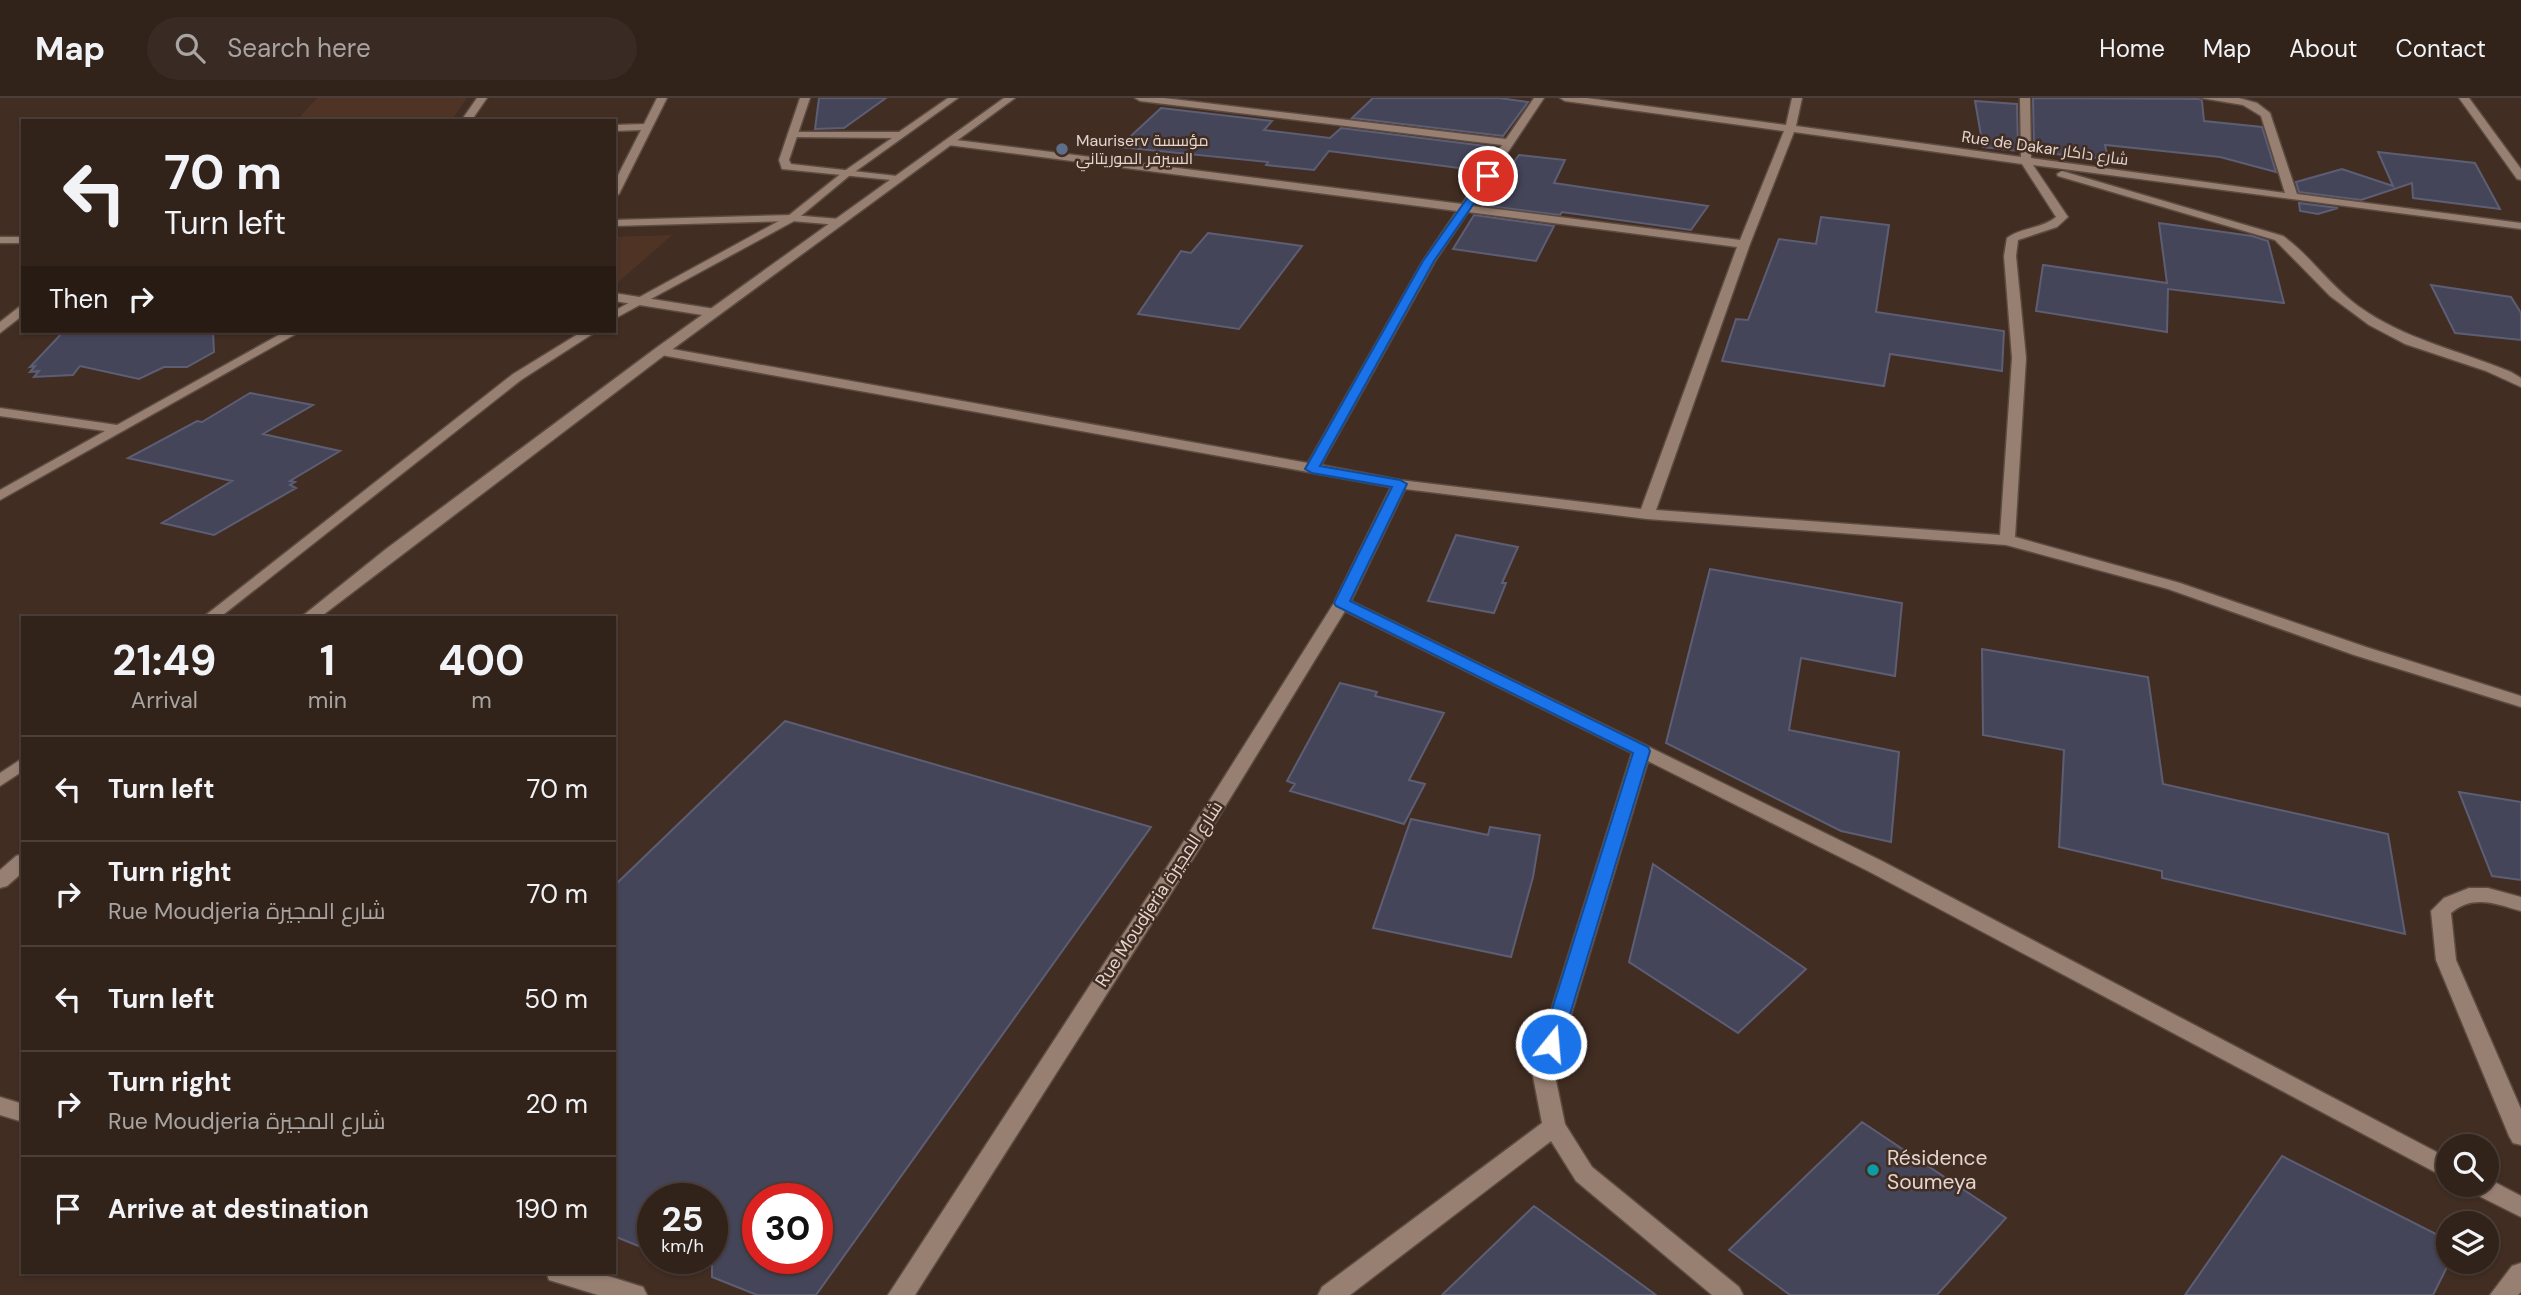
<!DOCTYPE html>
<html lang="en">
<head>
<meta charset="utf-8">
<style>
  body { margin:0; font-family:"DM Sans",Cairo,sans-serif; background:#392a23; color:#f1f3f6; height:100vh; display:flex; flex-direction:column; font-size:26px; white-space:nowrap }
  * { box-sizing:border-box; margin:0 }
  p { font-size:23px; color:#a8a4a2 }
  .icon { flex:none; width:38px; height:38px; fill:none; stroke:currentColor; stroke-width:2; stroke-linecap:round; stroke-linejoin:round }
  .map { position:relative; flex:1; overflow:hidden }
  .side { position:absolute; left:21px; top:518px; width:595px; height:658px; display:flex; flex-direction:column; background:#31221a; border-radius:0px; box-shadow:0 2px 5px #0004,0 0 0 2px #4c3f39 }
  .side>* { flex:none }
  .banner { position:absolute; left:21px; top:21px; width:595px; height:214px; border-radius:0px; box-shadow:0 2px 5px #0004,0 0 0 2px #4c3f39; background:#31221a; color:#f1f3f6; overflow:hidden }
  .controls { position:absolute; left:2436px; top:1036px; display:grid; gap:14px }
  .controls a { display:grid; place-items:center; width:63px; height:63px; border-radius:50%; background:#31221a; box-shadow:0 2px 5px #0004,0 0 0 2px #4c3f39; font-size:35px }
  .speed { position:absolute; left:637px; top:1085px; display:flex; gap:14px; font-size:35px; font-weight:700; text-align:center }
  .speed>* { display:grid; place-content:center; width:91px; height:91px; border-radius:50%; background:#31221a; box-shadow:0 2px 5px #0004,0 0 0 2px #4c3f39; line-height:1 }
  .speed small { font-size:18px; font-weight:400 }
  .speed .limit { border:10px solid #d22; background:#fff; color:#111 }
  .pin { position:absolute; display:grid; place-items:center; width:60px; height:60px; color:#fff; margin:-30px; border:4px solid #fff; border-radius:50%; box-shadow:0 2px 7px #0007 }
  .me { position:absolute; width:77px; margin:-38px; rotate:17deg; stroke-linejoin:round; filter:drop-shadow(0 0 5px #0008) }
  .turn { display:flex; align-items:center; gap:24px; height:147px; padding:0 28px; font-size:32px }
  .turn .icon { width:91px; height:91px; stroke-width:2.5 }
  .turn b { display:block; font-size:49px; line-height:60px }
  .then { display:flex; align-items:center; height:66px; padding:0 28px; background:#0003; gap:14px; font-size:26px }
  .eta { display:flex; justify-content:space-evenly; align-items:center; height:119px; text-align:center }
  .eta b { font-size:42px; font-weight:700; line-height:49px }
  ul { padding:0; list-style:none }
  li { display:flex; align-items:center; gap:21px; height:105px; padding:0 28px; border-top:2px solid #4c3f39 }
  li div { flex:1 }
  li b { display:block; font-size:26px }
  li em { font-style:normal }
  header { display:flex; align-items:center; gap:42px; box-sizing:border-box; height:98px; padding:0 35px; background:#31221a; border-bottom:2px solid #4c3f39 }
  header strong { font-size:33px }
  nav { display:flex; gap:38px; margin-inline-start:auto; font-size:24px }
  .search { width:490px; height:63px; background:#392a23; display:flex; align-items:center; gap:18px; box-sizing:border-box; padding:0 24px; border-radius:38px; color:#a8a4a2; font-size:26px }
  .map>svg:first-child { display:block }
  .built { fill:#4f3425 }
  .building { fill:#45455a; stroke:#5d5d74; stroke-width:2; fill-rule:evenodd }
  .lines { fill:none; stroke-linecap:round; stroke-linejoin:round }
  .service-casing { stroke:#5c4b41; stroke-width:3 }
  .minor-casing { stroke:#5c4b41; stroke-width:3 }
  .tertiary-casing { stroke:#5c4b41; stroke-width:3 }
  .secondary-casing { stroke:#5c4b41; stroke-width:3 }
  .service { fill:#977f72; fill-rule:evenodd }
  .minor { fill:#977f72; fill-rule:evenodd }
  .tertiary { fill:#977f72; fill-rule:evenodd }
  .secondary { fill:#977f72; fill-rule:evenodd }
  .route { fill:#1a73e8; stroke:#114b97; stroke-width:2 }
  .service-dot { fill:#5c6f8a; stroke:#412d22; stroke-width:2.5 }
  .culture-dot { fill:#0f9aa8; stroke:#412d22; stroke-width:2.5 }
  .labels { text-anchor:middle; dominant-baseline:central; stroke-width:5; stroke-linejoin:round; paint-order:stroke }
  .far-poi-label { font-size:16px; fill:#e3d5ce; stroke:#412d22; text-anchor:start }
  .far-street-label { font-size:16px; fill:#e3d5ce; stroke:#412d22 }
  .street-label { font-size:18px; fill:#e3d5ce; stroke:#412d22 }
  .near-poi-label { font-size:21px; fill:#e3d5ce; stroke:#412d22; text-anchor:start }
</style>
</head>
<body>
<header>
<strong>Map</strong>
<div class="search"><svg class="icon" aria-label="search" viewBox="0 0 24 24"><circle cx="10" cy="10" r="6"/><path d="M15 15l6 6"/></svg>Search here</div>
<nav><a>Home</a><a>Map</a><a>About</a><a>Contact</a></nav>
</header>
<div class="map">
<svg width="2521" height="1197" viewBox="0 0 2521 1197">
  <rect width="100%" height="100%" fill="#412d22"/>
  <!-- built -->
  <path class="built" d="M317,0H467L451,23H296Z
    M672,137L615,187H614V139Z"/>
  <!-- building -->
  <path class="building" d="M819,0H886L844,30L815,31Z
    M1373,0H1499L1528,4L1503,38L1352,20Z
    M2033,0L2199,1L2202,3L2204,23L2262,29L2276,74L2220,59L2105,47L2108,61L2034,54Z
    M1975,3L2017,6L2018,53L1983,49Z
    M1161,10L1272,23L1264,32L1330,40L1341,30L1494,49L1474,72L1329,53L1314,72L1266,67L1268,64L1119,49Z
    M2378,54L2475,65L2500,111L2413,100L2412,85L2361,102L2299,94L2296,84L2342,71L2393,88Z
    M1519,57L1565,62L1554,85L1708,108L1691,132L1562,114L1560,117L1482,107Z
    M2299,105L2338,110L2318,116L2300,113Z
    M1474,117L1554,128L1536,163L1453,151Z
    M1821,119L1889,127L1876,214L2004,233L2002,273L1890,256L1884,288L1722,263L1736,221L1748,222L1779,141L1816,146Z
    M2159,125L2252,138L2268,143L2284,205L2168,191L2167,234L2036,213L2043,167L2167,185Z
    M1208,135L1302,148L1239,231L1138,216L1181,153L1191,155Z
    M2431,187L2511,199L2521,215V242L2455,235Z
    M64,233H213L214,254L187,269H164L139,281L80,268L73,277L34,279L39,273L30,274L35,268L30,269Z
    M250,295L313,307L263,336L340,353L290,383L295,384L290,387L296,390L214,437L162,425L232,383L128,360L197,323L202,324Z
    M1456,437L1518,449L1502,485H1506L1494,515L1428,503Z
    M1710,471L1902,505L1895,578L1801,560L1789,632L1899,654L1891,744L1841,733L1666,645Z
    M1982,551L2148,579L2163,686L2388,736L2405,836L2162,780V773L2059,749L2064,652L1983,637Z
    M1340,585L1377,594L1375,598L1444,615L1409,682L1425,686L1404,726L1290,693L1295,686L1287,683Z
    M785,623L1151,729L816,1197H757L712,1179V1101H653V1154L614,1138V788ZM758,1101H817V1160H758Z
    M2459,694L2521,704V782L2492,778Z
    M1411,721L1488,737L1490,729L1540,737L1533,779L1511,859L1373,830Z
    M1653,766L1806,871L1738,935L1629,864Z
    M1862,1024L2006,1120L1937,1197H1790L1729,1152Z
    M2282,1058L2448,1142V1167L2433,1197H2185Z
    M1534,1108L1656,1197H1442Z"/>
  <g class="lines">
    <!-- service casing -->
    <g class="service-casing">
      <path id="service" d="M948,0H958L849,78L796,122L614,221V213L788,118L843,74L892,40L793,39L788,36L790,34H899Z
        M583,233H597L521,282L219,520H202L513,276Z
        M23,660V673L0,688V675Z"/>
    </g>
    <!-- minor casing -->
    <g class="minor-casing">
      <path id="minor" d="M477,0H487L471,23H461Z
        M657,0H667L619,96L614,99V85L641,32L614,33V27L644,26Z
        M800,0H810L789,62L791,66L897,78L902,81L901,83L782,71L779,62Z
        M1135,0H1164L1506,41L1534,0H1544L1472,108L1740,142L1784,33L1565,3L1560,0H1587L1786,27L1792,0H1802L1796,28L2021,59L2020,0H2030L2031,60L2285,95L2261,18L2243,7L2201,0H2239L2257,5L2270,15L2297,96L2521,125V131L2033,67L2068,119L2057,129L2018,142L2016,158L2026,260L2015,439L2180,485L2366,549L2521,598V609L2354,557L2168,491L2006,447L1647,421L1405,391L1351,503L1882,763L2448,1060V1081L1868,773L1648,663L1554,973L1565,1026L1592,1069L1739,1189L1743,1197H1712L1576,1083L1551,1043L1350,1197H1318L1322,1189L1542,1025L1532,973L1632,655L1345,513L1196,756L915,1197H888L1182,746L1334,505L1391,389L661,257L654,253L661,249L1308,365L1423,163L1457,113L948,47L943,44L948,41L1462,106L1502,47L1140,3ZM1794,34L2022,66L2056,119C2042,131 2021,129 2007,140L2004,158L2012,260L2000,437L1656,412L1750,146ZM1468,114L1737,149L1641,411L1400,382L1321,367L1435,163Z
        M2459,0H2469L2521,71V82L2517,81Z
        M2062,73L2283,138C2310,157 2329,187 2358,208C2405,242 2459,252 2511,274L2521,280V289L2486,273L2405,246L2369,227L2330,198L2275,142L2058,78L2057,76Z
        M614,195L715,211L721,215L715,219L614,203Z
        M23,206V217L0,235V224Z
        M286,233H301L0,402V392L105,333L0,318V310L117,327Z
        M2469,790H2488L2521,799V813C2496,806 2473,796 2451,815L2456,862L2521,1011V1047L2513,1045L2509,1038L2436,862L2431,813L2444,800Z
        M0,999L23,1006V1024L0,1017Z
        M2487,1080L2521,1098V1119L2471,1094L2467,1087H2487Z
        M2521,1165V1194L2518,1197H2490L2512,1168Z
        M546,1174H595L643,1189L647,1197H598L549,1182Z"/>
    </g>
    <!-- tertiary casing -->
    <g class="tertiary-casing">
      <path id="tertiary" d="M792,117L839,121L845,124L839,127L792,123L614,128V122Z
        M0,139H23V145H0Z"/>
    </g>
    <!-- secondary casing -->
    <g class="secondary-casing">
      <path id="secondary" d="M1004,0H1015L666,256L319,520H300L386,451L656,250Z
        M23,756V774L7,788L0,790V772L16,758Z"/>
    </g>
    <!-- service -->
    <use href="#service" class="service"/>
    <!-- minor -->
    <use href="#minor" class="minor"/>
    <!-- tertiary -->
    <use href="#tertiary" class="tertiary"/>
    <!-- secondary -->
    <use href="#secondary" class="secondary"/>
  </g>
  <!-- route -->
  <path class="route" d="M1485,75L1493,78L1434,163L1320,368L1400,382L1407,386L1350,503L1648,649L1650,653L1561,946L1558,952L1551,954L1544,952L1541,946L1633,655L1336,508L1334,505L1392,389L1312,375L1305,371L1423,163Z"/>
  <!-- markers -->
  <circle class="service-dot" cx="1062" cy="51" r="7"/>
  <circle class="culture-dot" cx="1873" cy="1072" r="7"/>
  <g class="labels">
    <!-- far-poi labels -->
    <g class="far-poi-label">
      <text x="1076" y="42">Mauriserv مؤسسة<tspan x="1076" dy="18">السيرفر الموريتاني</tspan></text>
    </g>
    <!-- far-street labels -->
    <g class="far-street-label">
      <text transform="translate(2045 50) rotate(8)">Rue de Dakar شارع داكار</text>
    </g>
    <!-- street labels -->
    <g class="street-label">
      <text transform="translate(1159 796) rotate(-57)">Rue Moudjeria شارع المجيرة</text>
    </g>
    <!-- near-poi labels -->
    <g class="near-poi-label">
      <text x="1887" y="1060">Résidence<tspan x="1887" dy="24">Soumeya</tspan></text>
    </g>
  </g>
</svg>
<div class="controls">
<a><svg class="icon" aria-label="search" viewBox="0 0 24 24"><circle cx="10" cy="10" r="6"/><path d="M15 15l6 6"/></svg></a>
<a><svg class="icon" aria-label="layers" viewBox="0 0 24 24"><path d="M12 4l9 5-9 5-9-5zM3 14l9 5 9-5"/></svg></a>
</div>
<div class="speed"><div>25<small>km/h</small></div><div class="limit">30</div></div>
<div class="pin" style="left:1488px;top:78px;background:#d93025"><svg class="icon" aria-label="arrive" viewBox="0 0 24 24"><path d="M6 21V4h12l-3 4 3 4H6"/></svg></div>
<svg class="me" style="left:1551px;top:946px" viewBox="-20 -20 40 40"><circle r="17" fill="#1a73e8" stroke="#fff" stroke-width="3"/><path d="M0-11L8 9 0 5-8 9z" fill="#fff"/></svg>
<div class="banner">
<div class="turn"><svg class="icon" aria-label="left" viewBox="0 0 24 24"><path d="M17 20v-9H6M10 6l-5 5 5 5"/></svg><div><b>70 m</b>Turn left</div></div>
<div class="then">Then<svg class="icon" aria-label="right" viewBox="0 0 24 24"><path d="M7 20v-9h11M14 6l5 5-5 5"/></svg></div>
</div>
<section class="side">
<div class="eta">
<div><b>21:49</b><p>Arrival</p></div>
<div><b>1</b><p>min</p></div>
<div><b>400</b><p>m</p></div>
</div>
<ul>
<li><svg class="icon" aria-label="left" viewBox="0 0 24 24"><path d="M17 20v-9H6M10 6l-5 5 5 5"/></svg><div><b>Turn left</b></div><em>70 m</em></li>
<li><svg class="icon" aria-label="right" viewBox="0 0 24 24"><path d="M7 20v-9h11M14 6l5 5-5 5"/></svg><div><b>Turn right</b><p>Rue Moudjeria شارع المجيرة</p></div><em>70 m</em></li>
<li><svg class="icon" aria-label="left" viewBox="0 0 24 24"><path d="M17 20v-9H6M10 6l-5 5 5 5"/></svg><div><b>Turn left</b></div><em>50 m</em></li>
<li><svg class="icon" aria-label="right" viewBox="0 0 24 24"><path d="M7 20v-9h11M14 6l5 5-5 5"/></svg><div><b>Turn right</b><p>Rue Moudjeria شارع المجيرة</p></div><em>20 m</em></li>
<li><svg class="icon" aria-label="arrive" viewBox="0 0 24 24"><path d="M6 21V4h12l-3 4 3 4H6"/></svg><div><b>Arrive at destination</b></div><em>190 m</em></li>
</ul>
</section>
</div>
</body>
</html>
